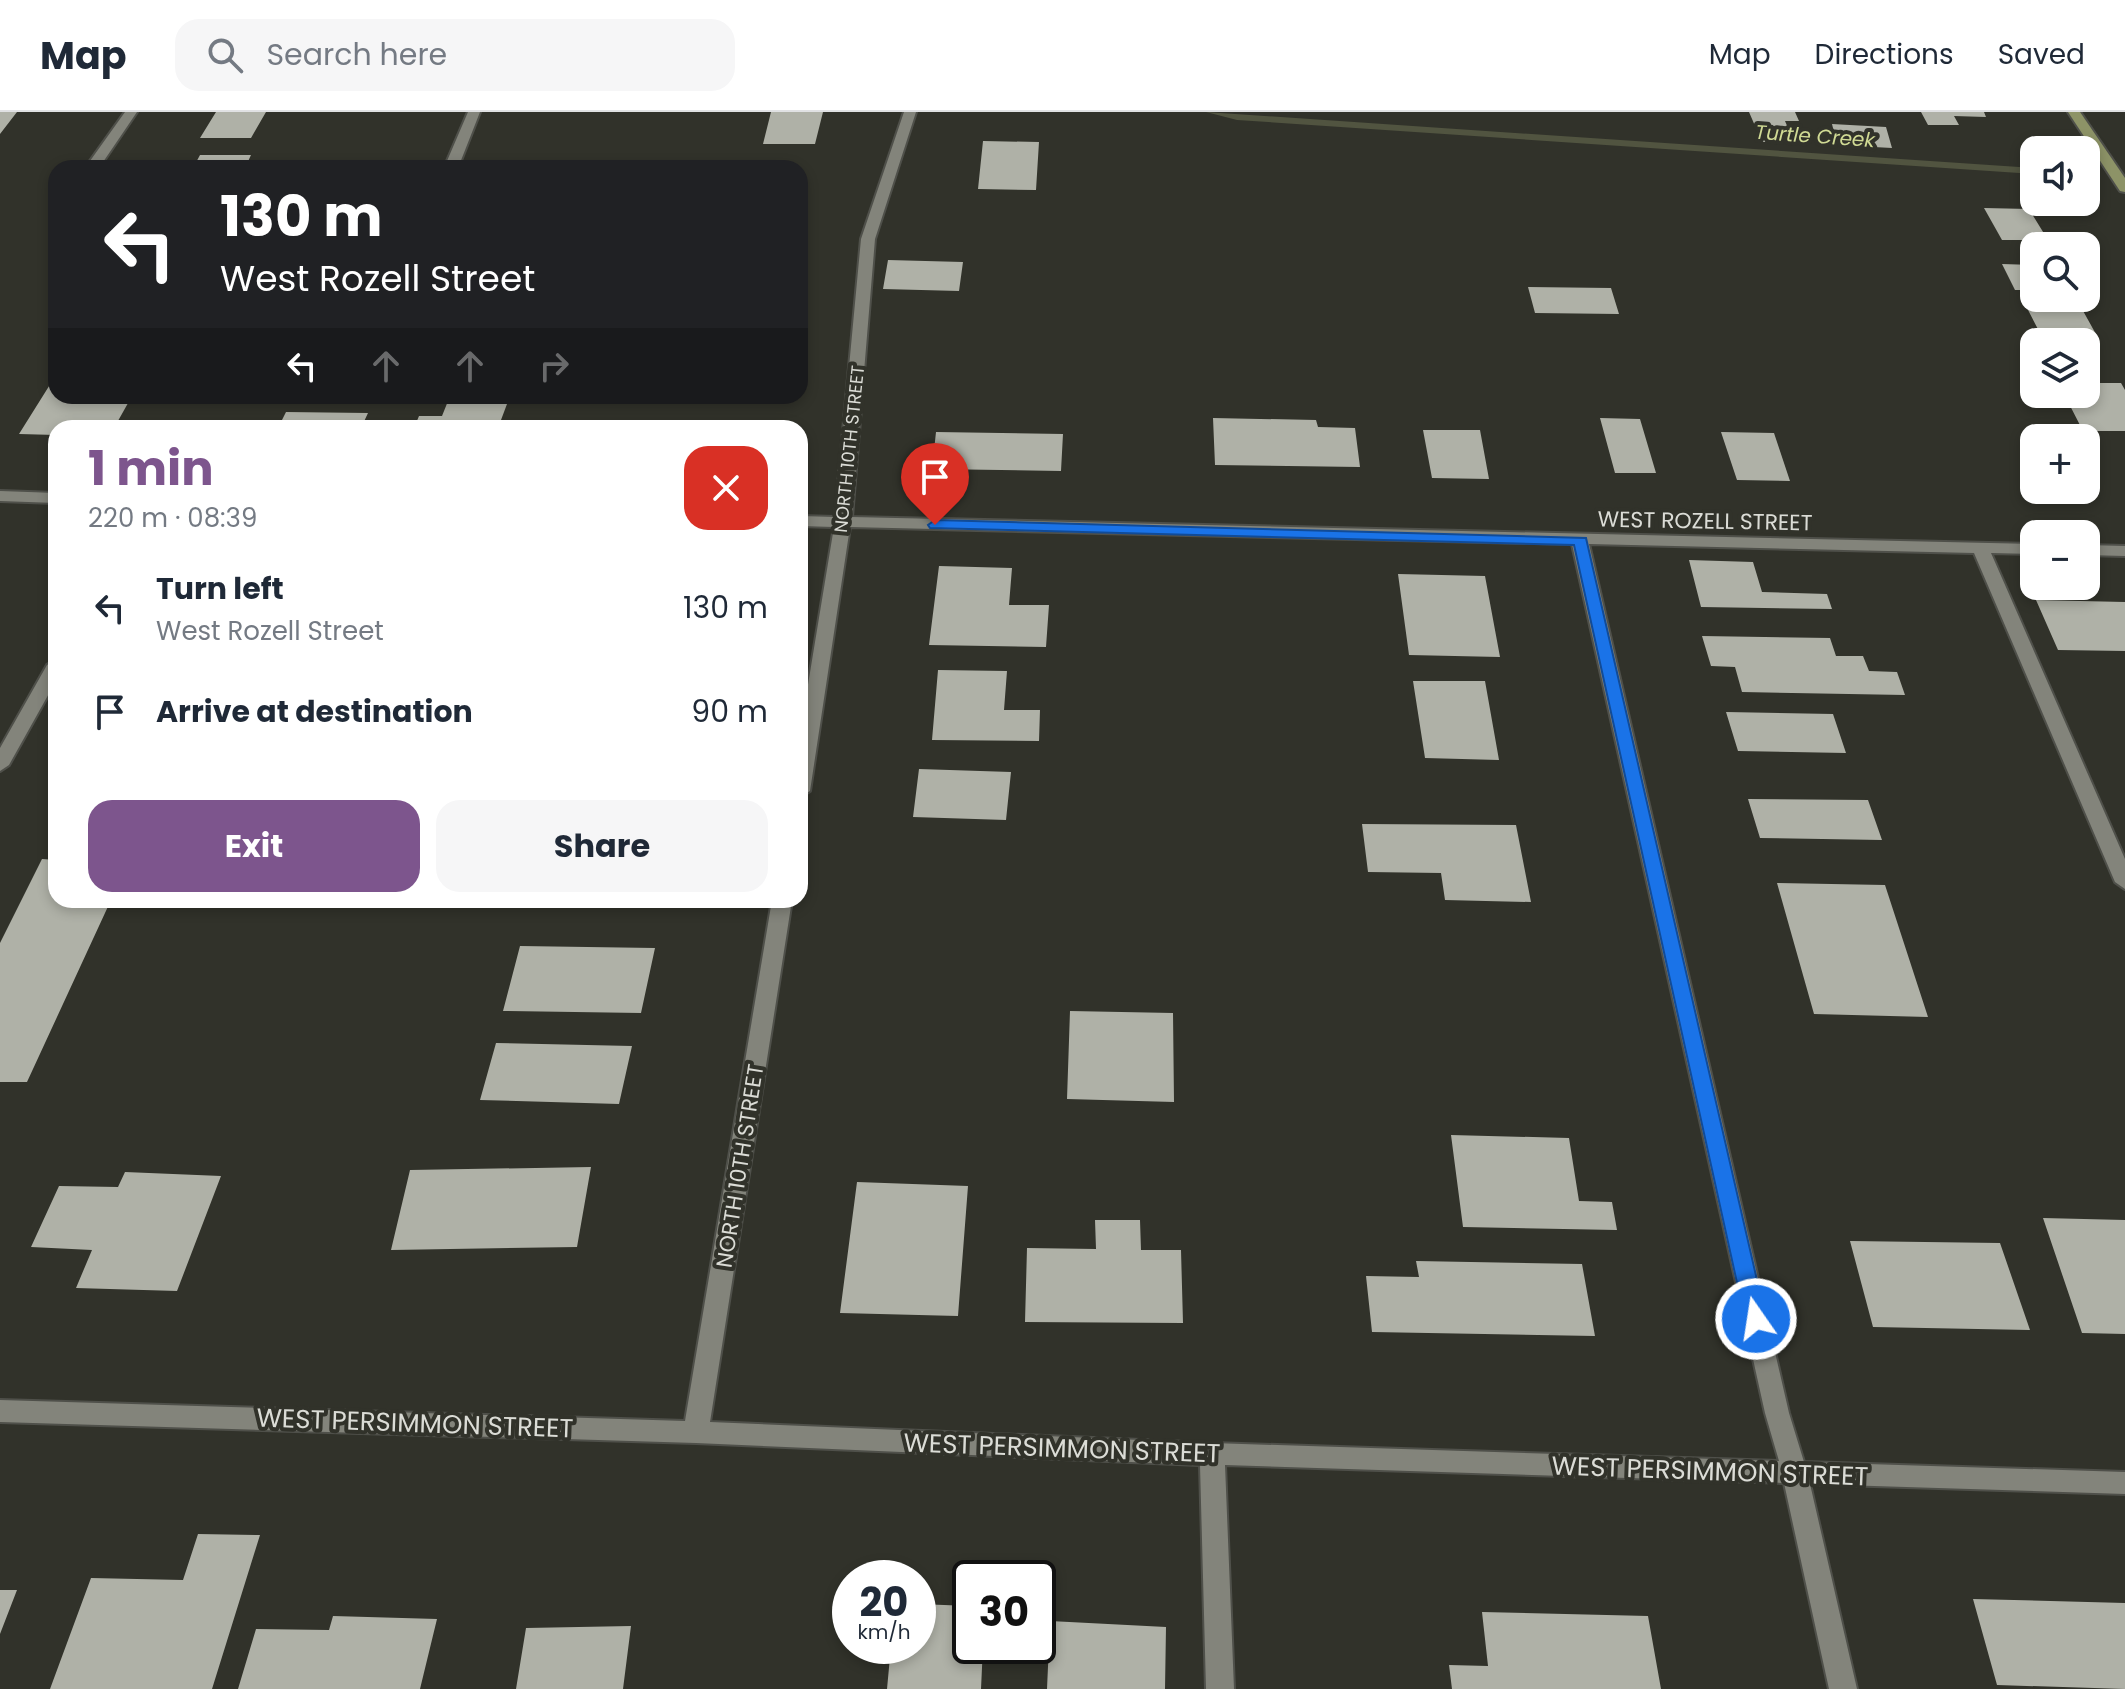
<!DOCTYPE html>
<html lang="en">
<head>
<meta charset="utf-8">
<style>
  body { margin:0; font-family:Poppins,sans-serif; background:#f6f6f7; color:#1f2937; height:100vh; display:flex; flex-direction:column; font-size:30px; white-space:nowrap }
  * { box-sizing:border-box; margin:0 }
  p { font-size:26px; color:#747a83 }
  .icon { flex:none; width:44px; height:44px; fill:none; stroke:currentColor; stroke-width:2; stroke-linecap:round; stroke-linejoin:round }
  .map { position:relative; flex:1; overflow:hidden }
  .drawer { position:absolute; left:48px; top:308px; width:760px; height:488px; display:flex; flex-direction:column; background:#fff; border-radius:24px; box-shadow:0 4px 12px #0003 }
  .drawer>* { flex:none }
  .top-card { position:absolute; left:48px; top:48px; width:760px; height:244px; border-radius:24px; box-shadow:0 4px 12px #0003; background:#202124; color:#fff; overflow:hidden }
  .controls { position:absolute; left:2020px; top:24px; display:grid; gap:16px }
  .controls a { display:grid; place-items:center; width:80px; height:80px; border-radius:16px; background:#fff; box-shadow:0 4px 12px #0003; font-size:40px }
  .speed { position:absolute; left:832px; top:1448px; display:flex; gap:16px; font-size:40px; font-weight:700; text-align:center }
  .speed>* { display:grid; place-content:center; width:104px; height:104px; border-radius:50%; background:#fff; box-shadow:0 4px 12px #0003; line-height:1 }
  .speed small { font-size:20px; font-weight:400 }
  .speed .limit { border:4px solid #111; border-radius:12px; background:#fff; color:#111 }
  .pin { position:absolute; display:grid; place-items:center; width:68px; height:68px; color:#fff; margin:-82px -34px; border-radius:50% 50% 50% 0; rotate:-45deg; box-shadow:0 0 8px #0007 }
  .pin .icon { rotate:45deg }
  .me { position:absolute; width:88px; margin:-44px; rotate:347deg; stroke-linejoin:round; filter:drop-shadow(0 0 6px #0008) }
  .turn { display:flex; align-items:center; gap:28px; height:168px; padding:0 40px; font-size:36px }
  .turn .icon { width:104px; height:104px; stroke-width:2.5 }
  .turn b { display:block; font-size:56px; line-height:68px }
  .lanes { display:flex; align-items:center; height:76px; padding:0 40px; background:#0003; justify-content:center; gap:40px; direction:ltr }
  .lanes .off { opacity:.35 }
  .round { display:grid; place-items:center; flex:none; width:84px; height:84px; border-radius:24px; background:#f6f6f7 }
  .head { display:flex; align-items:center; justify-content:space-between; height:136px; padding:0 40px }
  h1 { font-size:48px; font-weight:700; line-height:60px; color:#7d558d }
  .cta { display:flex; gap:16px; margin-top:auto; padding:16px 40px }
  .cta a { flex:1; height:92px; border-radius:24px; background:#7d558d; color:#fff; font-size:32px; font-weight:700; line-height:92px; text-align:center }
  .cta a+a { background:#f6f6f7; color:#1f2937 }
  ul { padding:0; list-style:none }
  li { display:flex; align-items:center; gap:24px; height:104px; padding:0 40px }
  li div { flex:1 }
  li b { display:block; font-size:30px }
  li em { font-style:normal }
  header { display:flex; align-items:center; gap:48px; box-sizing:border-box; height:112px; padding:0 40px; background:#fff; border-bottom:2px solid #e0e1e3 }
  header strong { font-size:38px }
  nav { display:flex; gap:44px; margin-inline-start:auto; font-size:28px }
  .search { width:560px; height:72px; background:#f6f6f7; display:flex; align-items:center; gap:20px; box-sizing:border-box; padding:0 28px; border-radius:24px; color:#747a83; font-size:30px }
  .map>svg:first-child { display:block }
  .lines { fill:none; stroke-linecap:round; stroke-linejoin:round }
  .stream { fill:#515440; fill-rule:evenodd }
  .building { fill:#afb1a7 }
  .minor-casing { stroke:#4f504a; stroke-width:4 }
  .major-casing { stroke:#4f504a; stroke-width:4 }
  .minor { fill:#83847b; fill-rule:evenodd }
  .major { fill:#8d9367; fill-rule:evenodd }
  .route { fill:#1a73e8; stroke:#114b97; stroke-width:2 }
  .labels { text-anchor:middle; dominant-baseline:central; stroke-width:8; stroke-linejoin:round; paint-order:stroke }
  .far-street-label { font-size:18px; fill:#dbdcd6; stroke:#31322a }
  .far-water-label { font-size:20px; font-style:italic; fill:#d0da94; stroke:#31322a }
  .street-label { font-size:22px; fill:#dbdcd6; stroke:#31322a }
  .near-street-label { font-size:26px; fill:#dbdcd6; stroke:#31322a }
</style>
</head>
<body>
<header>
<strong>Map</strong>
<div class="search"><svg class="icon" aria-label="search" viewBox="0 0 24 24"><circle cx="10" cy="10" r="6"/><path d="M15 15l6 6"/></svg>Search here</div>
<nav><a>Map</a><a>Directions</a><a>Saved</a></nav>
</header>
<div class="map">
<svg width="2125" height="1577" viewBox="0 0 2125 1577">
  <rect width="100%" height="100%" fill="#31322a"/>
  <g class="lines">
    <!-- stream -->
    <path class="stream" d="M1206,0L2034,56V62L1237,8Z
      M2086,59L2095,61L2096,63L2091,66L2086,65Z"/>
  </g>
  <!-- building -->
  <path class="building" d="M0,0H17L0,22Z
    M216,0H266L251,26H200Z
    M771,0H823L815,32H763Z
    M1749,0H1795L1799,9H1785L1794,30H1762Z
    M1921,0H1984L1986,5L1954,4L1959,13H1928Z
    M1832,12L1886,15L1892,36L1837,33Z
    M983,29L1039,30L1036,78L978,77Z
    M200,43H251L245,56H193Z
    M1984,96L2029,97L2048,128H2002Z
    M888,148L963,150L959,179L883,177Z
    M2002,152L2034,153V178H2015Z
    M1528,175L1611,176L1619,202L1535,201Z
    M2027,196L2082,197L2097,224L2041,223Z
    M56,263V284H132L114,316H56V323L19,322Z
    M2086,271H2121L2125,278V319H2083L2064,282H2086Z
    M450,284H510L498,316H414L419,304H442Z
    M286,300L368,301L361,316H278Z
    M1213,306L1316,308L1318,315L1355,316L1360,355L1215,353Z
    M1600,306L1640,307L1656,361H1615Z
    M1423,318H1480L1489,367L1432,366Z
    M936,320L1063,322L1061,359L932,357Z
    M1721,320L1774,321L1790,369L1737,368Z
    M1689,448L1753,450L1762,480L1827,482L1832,497L1701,495Z
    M939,454L1012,456L1009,493H1049L1046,535L929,533Z
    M1398,462L1485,464L1500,545L1409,543Z
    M2036,488L2125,490V539L2058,538Z
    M1702,524L1830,526L1836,544H1863L1869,559L1897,560L1905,583L1742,580L1735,555L1711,554Z
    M938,558L1007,559L1004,598H1040L1039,629L932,628Z
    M1413,569H1485L1499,648L1425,646Z
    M1726,600L1833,602L1846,641L1738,639Z
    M919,657L1011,660L1006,708L913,705Z
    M1748,687L1868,688L1882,728L1760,726Z
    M1362,712L1516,713L1531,790L1445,788L1441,761L1368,760Z
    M42,747L56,748V788H111L27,970H0V831Z
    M1777,771L1885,773L1928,905L1814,902Z
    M520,834L655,836L641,901L503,899Z
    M1070,899L1173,901L1174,990L1067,987Z
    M496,931L632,934L619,992L480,988Z
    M1451,1023L1569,1026L1579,1089L1612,1090L1617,1118L1463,1115Z
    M591,1055L577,1135L391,1138L410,1058Z
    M125,1060L221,1064L177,1179L76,1176L92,1138L31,1135L59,1074L118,1075Z
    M857,1070L968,1074L958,1204L840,1201Z
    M2043,1106L2125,1108V1222L2082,1221Z
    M1095,1108H1140L1141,1138H1181L1183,1211L1025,1210L1027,1136L1096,1137Z
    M1850,1129L2000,1131L2030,1218L1873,1215Z
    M1416,1149L1582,1152L1595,1224L1372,1220L1366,1164L1419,1165Z
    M198,1422L260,1423L212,1577H50L91,1466L183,1468Z
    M0,1478H17L0,1522Z
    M1973,1487L2125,1491V1577L1997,1573Z
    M918,1492L970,1494V1534H983L981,1577H887L891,1534H918Z
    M1482,1500L1648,1504L1661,1577H1452L1449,1553L1488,1554Z
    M333,1504L437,1507L420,1577H238L256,1517L329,1518Z
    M1050,1509L1166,1515L1165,1577H1047Z
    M631,1514L623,1577H516L526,1516Z"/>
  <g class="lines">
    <!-- minor casing -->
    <g class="minor-casing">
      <path id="minor" d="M125,0H137L99,56H85Z
        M468,0H480L458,56H444Z
        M904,0H916L875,127L852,405L2034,432V442L1991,441L2125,747V777L2115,770L1974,441L1589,432L1789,1301L1804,1350L2125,1360V1382L1810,1372L1857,1577H1829L1784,1371L1225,1353L1234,1577H1206L1200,1353L696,1331L0,1310V1288L685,1309L772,788H792L710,1310L1212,1331L1779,1349L1765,1301L1572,432L850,415L810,679L800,685V621L834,415L800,414V404L835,405L861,127Z
        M0,379L56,381V391L0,389Z
        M2086,433L2125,434V444L2086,443Z
        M56,547V569L9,653L0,659V636L47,553Z"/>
    </g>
    <!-- major casing -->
    <g class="major-casing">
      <path id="major" d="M2068,0H2080L2125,66V80L2120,79Z"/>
    </g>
    <!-- minor -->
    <use href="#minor" class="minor"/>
    <!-- major -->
    <use href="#major" class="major"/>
  </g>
  <!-- route -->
  <path class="route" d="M935,408L1586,426L1766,1207L1763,1214L1756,1216L1748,1214L1745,1207L1574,433L930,416L928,413Z"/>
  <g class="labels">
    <!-- far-street labels -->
    <g class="far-street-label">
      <text transform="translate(849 337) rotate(-84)">NORTH 10TH STREET</text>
    </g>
    <!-- far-water labels -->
    <g class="far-water-label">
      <text transform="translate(1815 24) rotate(4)">Turtle Creek</text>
    </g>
    <!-- street labels -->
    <g class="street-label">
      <text transform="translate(1705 409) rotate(1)">WEST ROZELL STREET</text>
      <text transform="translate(740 1054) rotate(-81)">NORTH 10TH STREET</text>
    </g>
    <!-- near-street labels -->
    <g class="near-street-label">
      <text transform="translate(415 1311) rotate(2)">WEST PERSIMMON STREET</text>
      <text transform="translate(1062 1336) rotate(2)">WEST PERSIMMON STREET</text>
      <text transform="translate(1710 1359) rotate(2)">WEST PERSIMMON STREET</text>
    </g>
  </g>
</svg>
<div class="controls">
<a><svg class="icon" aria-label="sound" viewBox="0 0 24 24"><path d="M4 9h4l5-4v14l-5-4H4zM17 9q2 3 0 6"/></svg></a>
<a><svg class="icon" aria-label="search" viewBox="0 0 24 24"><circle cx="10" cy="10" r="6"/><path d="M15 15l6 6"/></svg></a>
<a><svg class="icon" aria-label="layers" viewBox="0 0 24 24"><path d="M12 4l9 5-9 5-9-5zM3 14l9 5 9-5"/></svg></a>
<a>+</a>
<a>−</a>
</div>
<div class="speed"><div>20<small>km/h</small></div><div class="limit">30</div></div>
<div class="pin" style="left:935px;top:413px;background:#d93025"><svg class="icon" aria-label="arrive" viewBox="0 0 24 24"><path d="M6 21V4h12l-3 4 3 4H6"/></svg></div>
<svg class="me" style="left:1756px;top:1207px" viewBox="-20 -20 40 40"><circle r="17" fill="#1a73e8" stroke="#fff" stroke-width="3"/><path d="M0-11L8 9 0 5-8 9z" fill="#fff"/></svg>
<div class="top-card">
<div class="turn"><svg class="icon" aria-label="left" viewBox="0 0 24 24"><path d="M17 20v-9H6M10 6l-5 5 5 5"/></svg><div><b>130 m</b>West Rozell Street</div></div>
<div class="lanes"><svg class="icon" aria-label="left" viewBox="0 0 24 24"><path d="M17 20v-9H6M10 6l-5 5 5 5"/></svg><svg class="icon off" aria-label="ahead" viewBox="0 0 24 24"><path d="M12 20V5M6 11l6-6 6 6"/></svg><svg class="icon off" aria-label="ahead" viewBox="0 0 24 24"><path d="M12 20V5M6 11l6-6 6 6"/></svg><svg class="icon off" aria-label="right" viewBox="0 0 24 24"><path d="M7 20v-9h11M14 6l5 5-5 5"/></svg></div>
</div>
<section class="drawer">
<div class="head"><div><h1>1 min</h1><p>220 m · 08:39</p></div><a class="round" style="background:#d93025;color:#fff"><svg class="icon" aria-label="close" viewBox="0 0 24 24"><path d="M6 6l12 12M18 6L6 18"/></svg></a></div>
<ul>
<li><svg class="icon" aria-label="left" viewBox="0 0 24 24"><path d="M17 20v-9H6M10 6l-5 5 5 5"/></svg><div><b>Turn left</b><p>West Rozell Street</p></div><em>130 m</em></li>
<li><svg class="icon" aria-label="arrive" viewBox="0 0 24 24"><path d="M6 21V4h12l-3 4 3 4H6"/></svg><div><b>Arrive at destination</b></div><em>90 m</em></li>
</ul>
<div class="cta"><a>Exit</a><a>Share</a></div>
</section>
</div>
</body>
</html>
